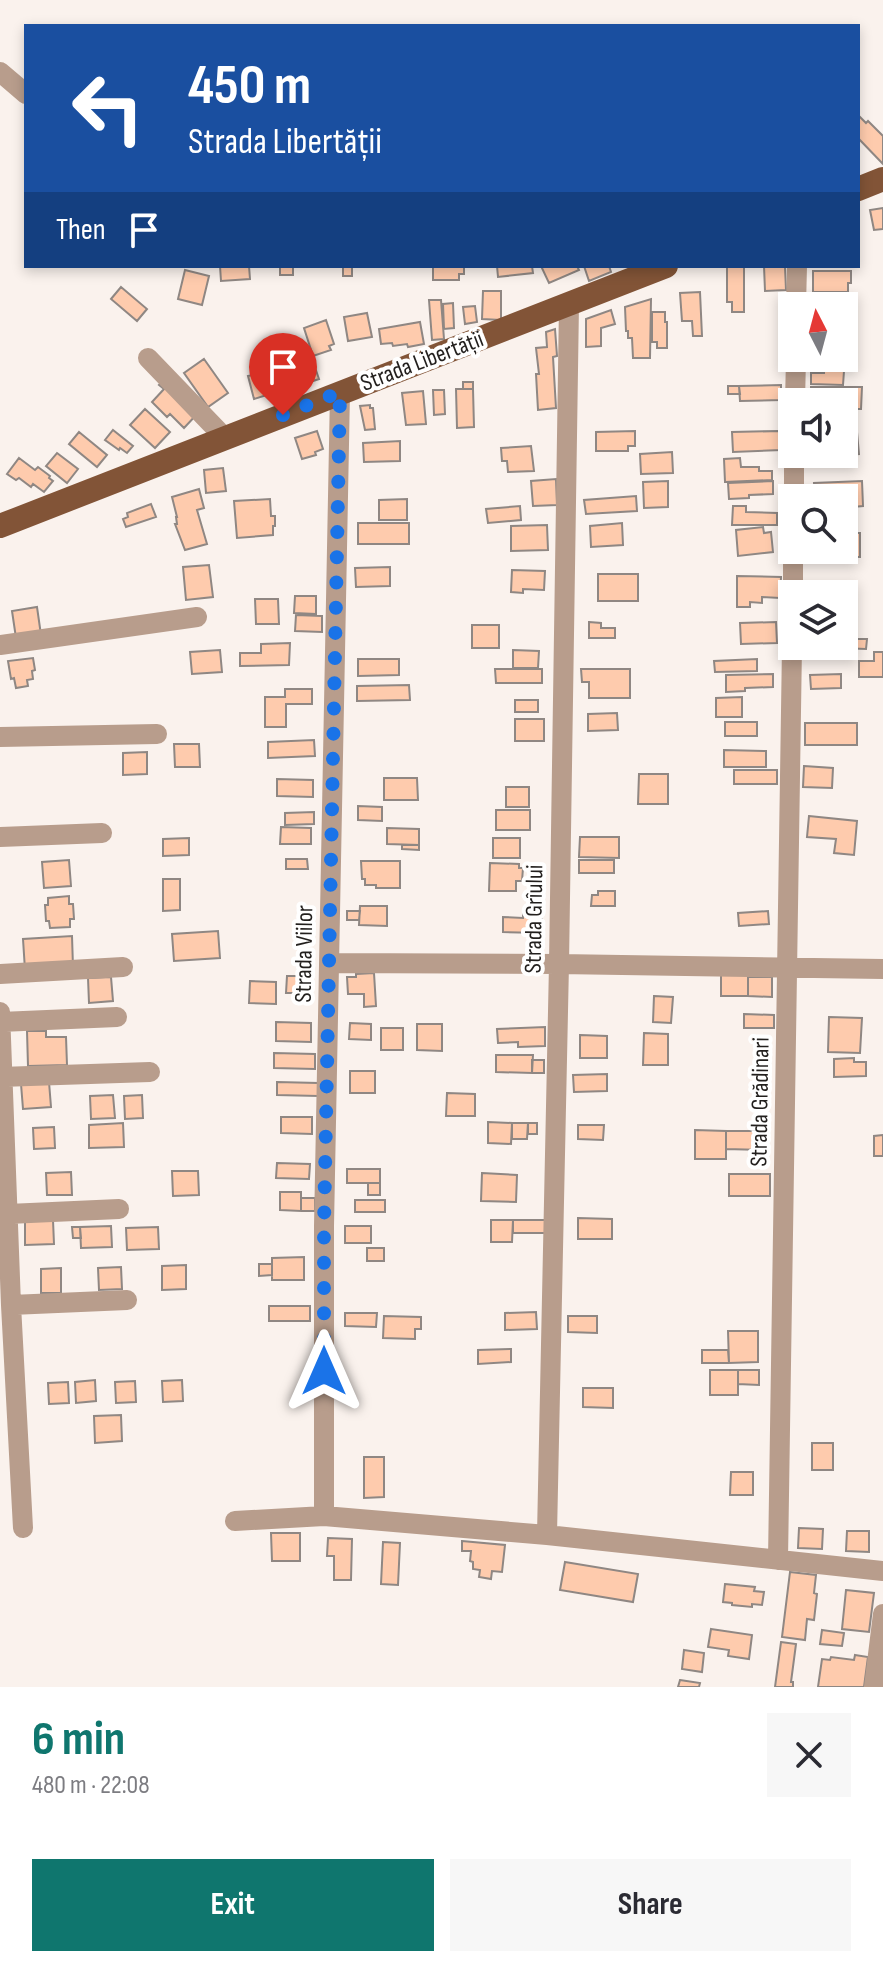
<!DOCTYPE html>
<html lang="en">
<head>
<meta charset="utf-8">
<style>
  body { margin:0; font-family:"Sofia Sans Condensed",sans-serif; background:#f7f7f7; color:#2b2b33; height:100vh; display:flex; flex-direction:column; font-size:30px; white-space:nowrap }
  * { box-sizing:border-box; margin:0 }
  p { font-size:26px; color:#7c7c81 }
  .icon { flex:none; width:44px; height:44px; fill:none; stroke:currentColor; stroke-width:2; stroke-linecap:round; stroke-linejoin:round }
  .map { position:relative; height:1687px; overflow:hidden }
  .side { display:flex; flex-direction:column; background:#fff; flex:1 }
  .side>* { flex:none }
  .banner { position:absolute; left:24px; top:24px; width:836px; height:244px; border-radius:0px; box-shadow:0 4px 12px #0003; background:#1a4fa0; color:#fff; overflow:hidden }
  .needle { width:52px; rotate:354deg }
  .buttons { position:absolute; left:778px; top:292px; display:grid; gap:16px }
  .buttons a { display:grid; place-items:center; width:80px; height:80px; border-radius:0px; background:#fff; box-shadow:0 4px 12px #0003; font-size:40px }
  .pin { position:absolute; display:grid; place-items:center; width:68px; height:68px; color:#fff; margin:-82px -34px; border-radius:50% 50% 50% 0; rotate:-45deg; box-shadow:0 0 8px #0007 }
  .pin .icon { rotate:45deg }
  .me { position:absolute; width:88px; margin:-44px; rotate:0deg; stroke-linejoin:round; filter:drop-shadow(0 0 6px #0008) }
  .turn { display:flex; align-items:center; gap:28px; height:168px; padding:0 32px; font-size:36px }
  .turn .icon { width:104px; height:104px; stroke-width:2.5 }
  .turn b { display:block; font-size:56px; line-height:68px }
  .then { display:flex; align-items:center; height:76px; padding:0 32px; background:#0003; gap:16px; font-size:30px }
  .round { display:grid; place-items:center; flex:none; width:84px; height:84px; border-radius:0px; background:#f7f7f7 }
  .head { display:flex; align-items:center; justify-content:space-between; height:136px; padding:0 32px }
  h1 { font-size:48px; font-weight:700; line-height:60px; color:#0f766e }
  .cta { display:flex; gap:16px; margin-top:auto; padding:16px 32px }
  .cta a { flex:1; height:92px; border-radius:0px; background:#0f766e; color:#fff; font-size:32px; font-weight:700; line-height:92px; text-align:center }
  .cta a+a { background:#f7f7f7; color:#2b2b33 }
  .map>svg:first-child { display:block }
  .building { fill:#fecbad; stroke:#8f8783; stroke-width:2 }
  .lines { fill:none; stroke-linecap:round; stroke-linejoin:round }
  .minor { stroke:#b89d8c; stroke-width:20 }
  .major { stroke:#825437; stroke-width:24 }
  .route { stroke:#1a73e8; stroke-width:14; stroke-dasharray:0 25.2 }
  .labels { text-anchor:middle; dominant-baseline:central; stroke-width:8; stroke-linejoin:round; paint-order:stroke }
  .street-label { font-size:24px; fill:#221f1d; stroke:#fff }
</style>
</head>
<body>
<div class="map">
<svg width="883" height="1687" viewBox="0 0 883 1687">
  <rect width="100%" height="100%" fill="#faf2ed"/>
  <!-- building -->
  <path class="building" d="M858,115L866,123L868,121L883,136V164L858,138Z
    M883,208V229L874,230L870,210Z
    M220,266H249L250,279L221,281Z
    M280,266H293V275H280Z
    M343,266H352V276H343Z
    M433,266H464V274H459V280H433Z
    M497,266H532L533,273L498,277Z
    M541,266H577L579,270L549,283Z
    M584,266H609L611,272L589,281Z
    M727,266H744V312H732V302H727Z
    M764,266L785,267L786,290L765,291Z
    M185,270L209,276L202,305L178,299Z
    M813,271H851V283H848V292H813Z
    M121,287L147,309L137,321L111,299Z
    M483,291H501V320L482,319Z
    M700,292L702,336H693L692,321H682L680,293Z
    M651,299L650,358H633L632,338H628V331H626L625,307Z
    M429,300H441L444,339L432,340Z
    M453,303L454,328L444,329L443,304Z
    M475,306L477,322L465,324L463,307Z
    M611,310L615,324L601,328V346L586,347V319Z
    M652,312H665V322H667V348H657V342H652Z
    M367,313L372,337L348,341L344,317Z
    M326,320L334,344L329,346L331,350L313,356L304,328Z
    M420,322L424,344L408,347L407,344L393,346L392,343L381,344L379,329Z
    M555,329L557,356L553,357L556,408L538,410L536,374H539L536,348L547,347L546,332Z
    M309,350L319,379L304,384L303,381L296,383L287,357Z
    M204,359L228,393L208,407L184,373Z
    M280,369L286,389L254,399L248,376Z
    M824,370L844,371L843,385L811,384V373H824Z
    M164,380L198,413L184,428L170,414L167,417L152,402L164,389L159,385Z
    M463,382H473V389H463Z
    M781,385V400L740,401L739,386Z
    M728,386H739L740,394H728Z
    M811,387H862L861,409H844V402H811Z
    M456,389H473L474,427L457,428Z
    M433,390H444L445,414L434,415Z
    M423,391L426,424L406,425L402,393Z
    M370,405V408H373L375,429L365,430L360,406Z
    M145,409L170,432L155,448L130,425Z
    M113,430L133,446L127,453L120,448L119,450L105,440Z
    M317,431L323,449L315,452L316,455L302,459L295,438Z
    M635,431V446H628V451H596V432Z
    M780,431L781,450L733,452L732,432Z
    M79,432L107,455L97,467L69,444Z
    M857,432L859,454L850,455L849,451L844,452V433Z
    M400,441V461L364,462L363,443Z
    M531,446L534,471L508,472L507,461H502L501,448Z
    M672,452L673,473L641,474L640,454Z
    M57,453L78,469L67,483L46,466Z
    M19,458L35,470L38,467L50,476L49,478L53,481L44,492L33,484L31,487L19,478L16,480L7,474Z
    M740,458L741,467H759V471H772V480L725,482L724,459Z
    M223,468L226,491L206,493L204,470Z
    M556,479L557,505L533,506L531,481Z
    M668,481V507L644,508L643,482Z
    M773,481V494L749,495V498L729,499L728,483Z
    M862,481L863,506L853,507L852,495L815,497L814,483Z
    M199,489L204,508L197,510L207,544L185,550L175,524H177L176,517H177L172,497Z
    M636,496L637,511L586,514L584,500Z
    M270,499L271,516H275V526H273V535L237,538L234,501Z
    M407,499V520H379V500Z
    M151,504L156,517L126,527L123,519L128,517L127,513Z
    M520,506L521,520L488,523L486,509Z
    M733,506H746V512L777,513V525H732Z
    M358,523H409V544H358Z
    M622,523L623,545L591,547L590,526Z
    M547,525L548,550L511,551V526Z
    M763,527L764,533L771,532L773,552L738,556L736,530Z
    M844,533H860V557L813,556V550H844Z
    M209,565L213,597L186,600L183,567Z
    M390,567V586L356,587L355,568Z
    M512,570L545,571L544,590L523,589V593L511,592Z
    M598,574H638V601H598Z
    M737,576L781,577L780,598L762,597V603L750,602V607H737Z
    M295,596H316V614L294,613Z
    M255,599H278L279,624H256Z
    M37,607L41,635L16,638L12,611Z
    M296,615L322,616V632L295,631Z
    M589,622L601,623V628H615V638H589Z
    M776,622L777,643L741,644L740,623Z
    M472,625H499V648H472Z
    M844,627L857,628V639H867L866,649L839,648V646H844Z
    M290,643L289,665L240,666V653H261V644Z
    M220,650L222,672L192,674L190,652Z
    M513,650L539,651L538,668H513Z
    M874,652H883V677H859V661H874Z
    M33,658L35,670L32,671L33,679L27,680L28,686L16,688L14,678L11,679L8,661Z
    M358,659H399V675L358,676Z
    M757,659V671L715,672L714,661Z
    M495,669H542V683H496Z
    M581,669H630V698H589V682H582Z
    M773,674V687L745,688V691L726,692V675Z
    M841,674V688L811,689L810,675Z
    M409,685L410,700L357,701V686Z
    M285,689H312V704H286V727H265V697H285Z
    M742,697V717H716V698Z
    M515,700H538V712H515Z
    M617,713L618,730L588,731V714Z
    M515,719H544V741H515Z
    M725,722H757V736H725Z
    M805,723H857V745H805Z
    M314,740L315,756L268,758V742Z
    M174,744H199L200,767H175Z
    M724,750L766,751V767H724Z
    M147,752V774L123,775V753Z
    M804,766L833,768L832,788L803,787Z
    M734,770H777V784H734Z
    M639,774H668V804H638Z
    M384,778H417L418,800H384Z
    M277,779L313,780V797L277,796Z
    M506,787H529V807H506Z
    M358,806L382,807V821L358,820Z
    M496,810H530V830H496Z
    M314,812V824L285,825V813Z
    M809,816L857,821L854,855L834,853L836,839L807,837Z
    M281,827L311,828V844H280Z
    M387,828L419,829V845L387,844Z
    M580,837H619V858L579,857Z
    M189,838V855L163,856V839Z
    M493,838H520V858H493Z
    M402,845H419V850L402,849Z
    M286,859H307L308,869H286Z
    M69,860L71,886L44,888L42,862Z
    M579,860H614V873H579Z
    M361,861H400V888H376V885H365V879H362Z
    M490,863L519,864V868H523L522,881H516V891H489Z
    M163,879H180V910L163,911Z
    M598,891H615V906H591L592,895H598Z
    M69,896V904H73L74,919H70V927L50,928L49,921H46L45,905H48V898Z
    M360,906H387V926L359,925Z
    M523,910L542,911L541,933L503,932V917L523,918Z
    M347,911H360L359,920H347Z
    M768,911L769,924L739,926L738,913Z
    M218,931L220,958L174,961L172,934Z
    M72,936L73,967L25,970L23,939Z
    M374,973L376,1006L364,1007V994H348L347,977H356V974Z
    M721,974H748V996H721Z
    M287,976H312L311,993H286Z
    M111,977L113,1001L89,1003L88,978Z
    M748,977H772V997L748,996Z
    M250,981L276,982V1004L249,1003Z
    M654,996L673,997L671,1023L653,1022Z
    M744,1014L774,1015V1028H744Z
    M829,1017L862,1018L860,1053L828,1052Z
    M276,1022L311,1023V1042L276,1041Z
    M350,1023L371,1024V1040L349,1039Z
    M417,1024H442V1051L417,1050Z
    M545,1027V1046L518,1047V1042L498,1043L497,1029Z
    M381,1028H403V1050H381Z
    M27,1031H46V1037H66L67,1065L28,1066Z
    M644,1033L668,1034V1065H643Z
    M580,1035L607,1036V1058H580Z
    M274,1053L315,1054V1069L274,1068Z
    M496,1055H533L532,1073L496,1072Z
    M854,1058V1062H866V1076L834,1077V1059Z
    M532,1060H544V1073H532Z
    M350,1071H375V1093H350Z
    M607,1074V1091L574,1092L573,1075Z
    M49,1082L51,1107L23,1109L21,1084Z
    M277,1082L318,1083V1096L277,1095Z
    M447,1093L475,1094V1116H446Z
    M113,1095L115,1118L91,1119L90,1096Z
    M142,1095L143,1118L125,1119L124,1096Z
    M281,1117H312V1134L281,1133Z
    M488,1122L512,1123L511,1144L488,1143Z
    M123,1123L124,1147L89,1148V1125Z
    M512,1123H528L527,1139H512Z
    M528,1123H537V1134H528Z
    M578,1125H604L603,1140L578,1139Z
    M54,1127L55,1148L34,1149L33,1128Z
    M695,1130L726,1131V1159H695Z
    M726,1131H768V1150L726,1149Z
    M883,1135V1156H874V1136Z
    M277,1163L310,1164L309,1179L276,1178Z
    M347,1169H380V1183H347Z
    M172,1171H198L199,1195L173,1196Z
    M71,1172L72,1195H47L46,1173Z
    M482,1173L517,1175L516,1202L481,1201Z
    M729,1174H770V1196H729Z
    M368,1183H380V1195H368Z
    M280,1192H301V1211L280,1210Z
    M301,1198H315V1211H301Z
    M355,1200H385V1212H355Z
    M578,1218L612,1219V1239H578Z
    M53,1220L54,1244L25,1245V1221Z
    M491,1220H513L512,1242H491Z
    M513,1220H545V1233H513Z
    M111,1226L112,1247L81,1248L80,1227Z
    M345,1226H371V1243H345Z
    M72,1227H80L81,1238H73Z
    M158,1227L159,1249L127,1250L126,1228Z
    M367,1248H384V1261H367Z
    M304,1257V1280H272V1258Z
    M259,1264H272V1275L259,1276Z
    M186,1265V1289L162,1290V1266Z
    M121,1267L122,1289L99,1290L98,1268Z
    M61,1268V1293H41V1269Z
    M269,1306H310V1321H269Z
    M536,1312L537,1329L505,1330V1313Z
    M345,1313H377L376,1327L345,1326Z
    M384,1316L421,1317V1329H415V1339L383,1338Z
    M568,1316H597V1333L568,1332Z
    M728,1331H758V1362L729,1363Z
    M511,1349V1362L478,1364V1350Z
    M702,1350H728L729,1363H702Z
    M710,1370H738V1395H710Z
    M738,1370H759V1385L738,1384Z
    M95,1380L96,1401L76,1403L75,1382Z
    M182,1380L183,1401L163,1402L162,1381Z
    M135,1381L136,1402L116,1403L115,1382Z
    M68,1382L69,1403L49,1404L48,1383Z
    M583,1388H613V1408L583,1407Z
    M121,1415L122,1441L95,1443L94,1416Z
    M812,1443H833V1470H812Z
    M364,1457H384V1497L364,1498Z
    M731,1472H753V1495H730Z
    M799,1528L823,1529L822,1549L798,1548Z
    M847,1531H869V1552L846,1551Z
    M271,1533H300V1561H272Z
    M328,1538L352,1539L351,1580H334V1556H327Z
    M462,1541L505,1545L502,1572L492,1571L491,1579L479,1577L480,1570L473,1569V1562L470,1561L471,1551H462Z
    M383,1542L400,1543L398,1585L381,1584Z
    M565,1562L638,1574L633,1602L560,1590Z
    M790,1572L816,1575L814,1593L817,1594L814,1620L807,1619L805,1640L782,1637Z
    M725,1584L755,1587L754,1591L764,1592L762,1605L752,1604V1607L732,1605V1603L723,1602Z
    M846,1590L874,1593L869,1632L842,1629Z
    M711,1629L752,1635L749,1659L728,1656L729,1650L708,1647Z
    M822,1630L844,1633L842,1646L820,1644Z
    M781,1642L796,1644L791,1682H793V1687H775Z
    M684,1650L704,1653L702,1672L682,1669Z
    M855,1655L868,1657L864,1687H818L822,1659L830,1660L831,1657L854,1660Z
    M680,1680L700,1683L699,1687H678Z"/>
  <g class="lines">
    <!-- minor -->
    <path class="minor" d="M0,72L26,94
      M796,306L797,266
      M148,358L225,438
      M795,402L796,358
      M794,498V454
      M793,594V550
      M0,645L197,617
      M0,737L157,734
      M0,837L102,833
      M330,963L559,964L883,969
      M0,974L123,967
      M0,1012L11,1305L23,1528
      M0,1022L117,1017
      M0,1077L150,1072
      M8,1214L119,1209
      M11,1305L127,1300
      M324,1516V1226L340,392
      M235,1521L324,1516L547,1535L883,1571
      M547,1535L559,964L569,304
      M778,1560L792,646
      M874,1687L883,1614"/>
    <!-- major -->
    <path class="major" d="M858,189L883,179
      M0,526L666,266"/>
  </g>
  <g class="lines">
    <!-- route -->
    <path class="route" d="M283,415L340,392L324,1226V1371"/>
  </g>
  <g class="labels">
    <!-- street labels -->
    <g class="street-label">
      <text transform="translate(422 361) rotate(-21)">Strada Libertății</text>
      <text transform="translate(534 919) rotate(-89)">Strada Grîului</text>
      <text transform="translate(304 954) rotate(-89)">Strada Viilor</text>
      <text transform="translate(760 1102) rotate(-89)">Strada Grădinari</text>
    </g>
  </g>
</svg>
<div class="buttons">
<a><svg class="needle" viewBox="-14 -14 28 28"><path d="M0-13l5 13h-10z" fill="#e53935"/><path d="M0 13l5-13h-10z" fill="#7c7c81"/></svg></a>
<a><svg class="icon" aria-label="sound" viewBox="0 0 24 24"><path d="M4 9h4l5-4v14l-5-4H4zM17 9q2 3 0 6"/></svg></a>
<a><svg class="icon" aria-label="search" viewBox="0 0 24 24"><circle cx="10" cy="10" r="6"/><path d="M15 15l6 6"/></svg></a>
<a><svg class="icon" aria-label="layers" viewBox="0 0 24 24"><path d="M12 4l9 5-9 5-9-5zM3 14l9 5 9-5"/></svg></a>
</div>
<div class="pin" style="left:283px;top:415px;background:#d93025"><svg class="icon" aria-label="arrive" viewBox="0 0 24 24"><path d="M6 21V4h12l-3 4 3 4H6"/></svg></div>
<svg class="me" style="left:324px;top:1371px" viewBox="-20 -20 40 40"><path d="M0-17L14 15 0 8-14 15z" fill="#1a73e8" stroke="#fff" stroke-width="4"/></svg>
<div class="banner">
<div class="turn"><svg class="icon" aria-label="left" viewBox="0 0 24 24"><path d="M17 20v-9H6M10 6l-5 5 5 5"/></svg><div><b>450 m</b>Strada Libertății</div></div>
<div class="then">Then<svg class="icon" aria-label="arrive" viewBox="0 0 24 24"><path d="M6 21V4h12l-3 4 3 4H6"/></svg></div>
</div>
</div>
<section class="side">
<div class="head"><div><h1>6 min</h1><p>480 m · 22:08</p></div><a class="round"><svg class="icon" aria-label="close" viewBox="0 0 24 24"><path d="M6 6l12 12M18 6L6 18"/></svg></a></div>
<div class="cta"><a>Exit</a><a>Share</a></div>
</section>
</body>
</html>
